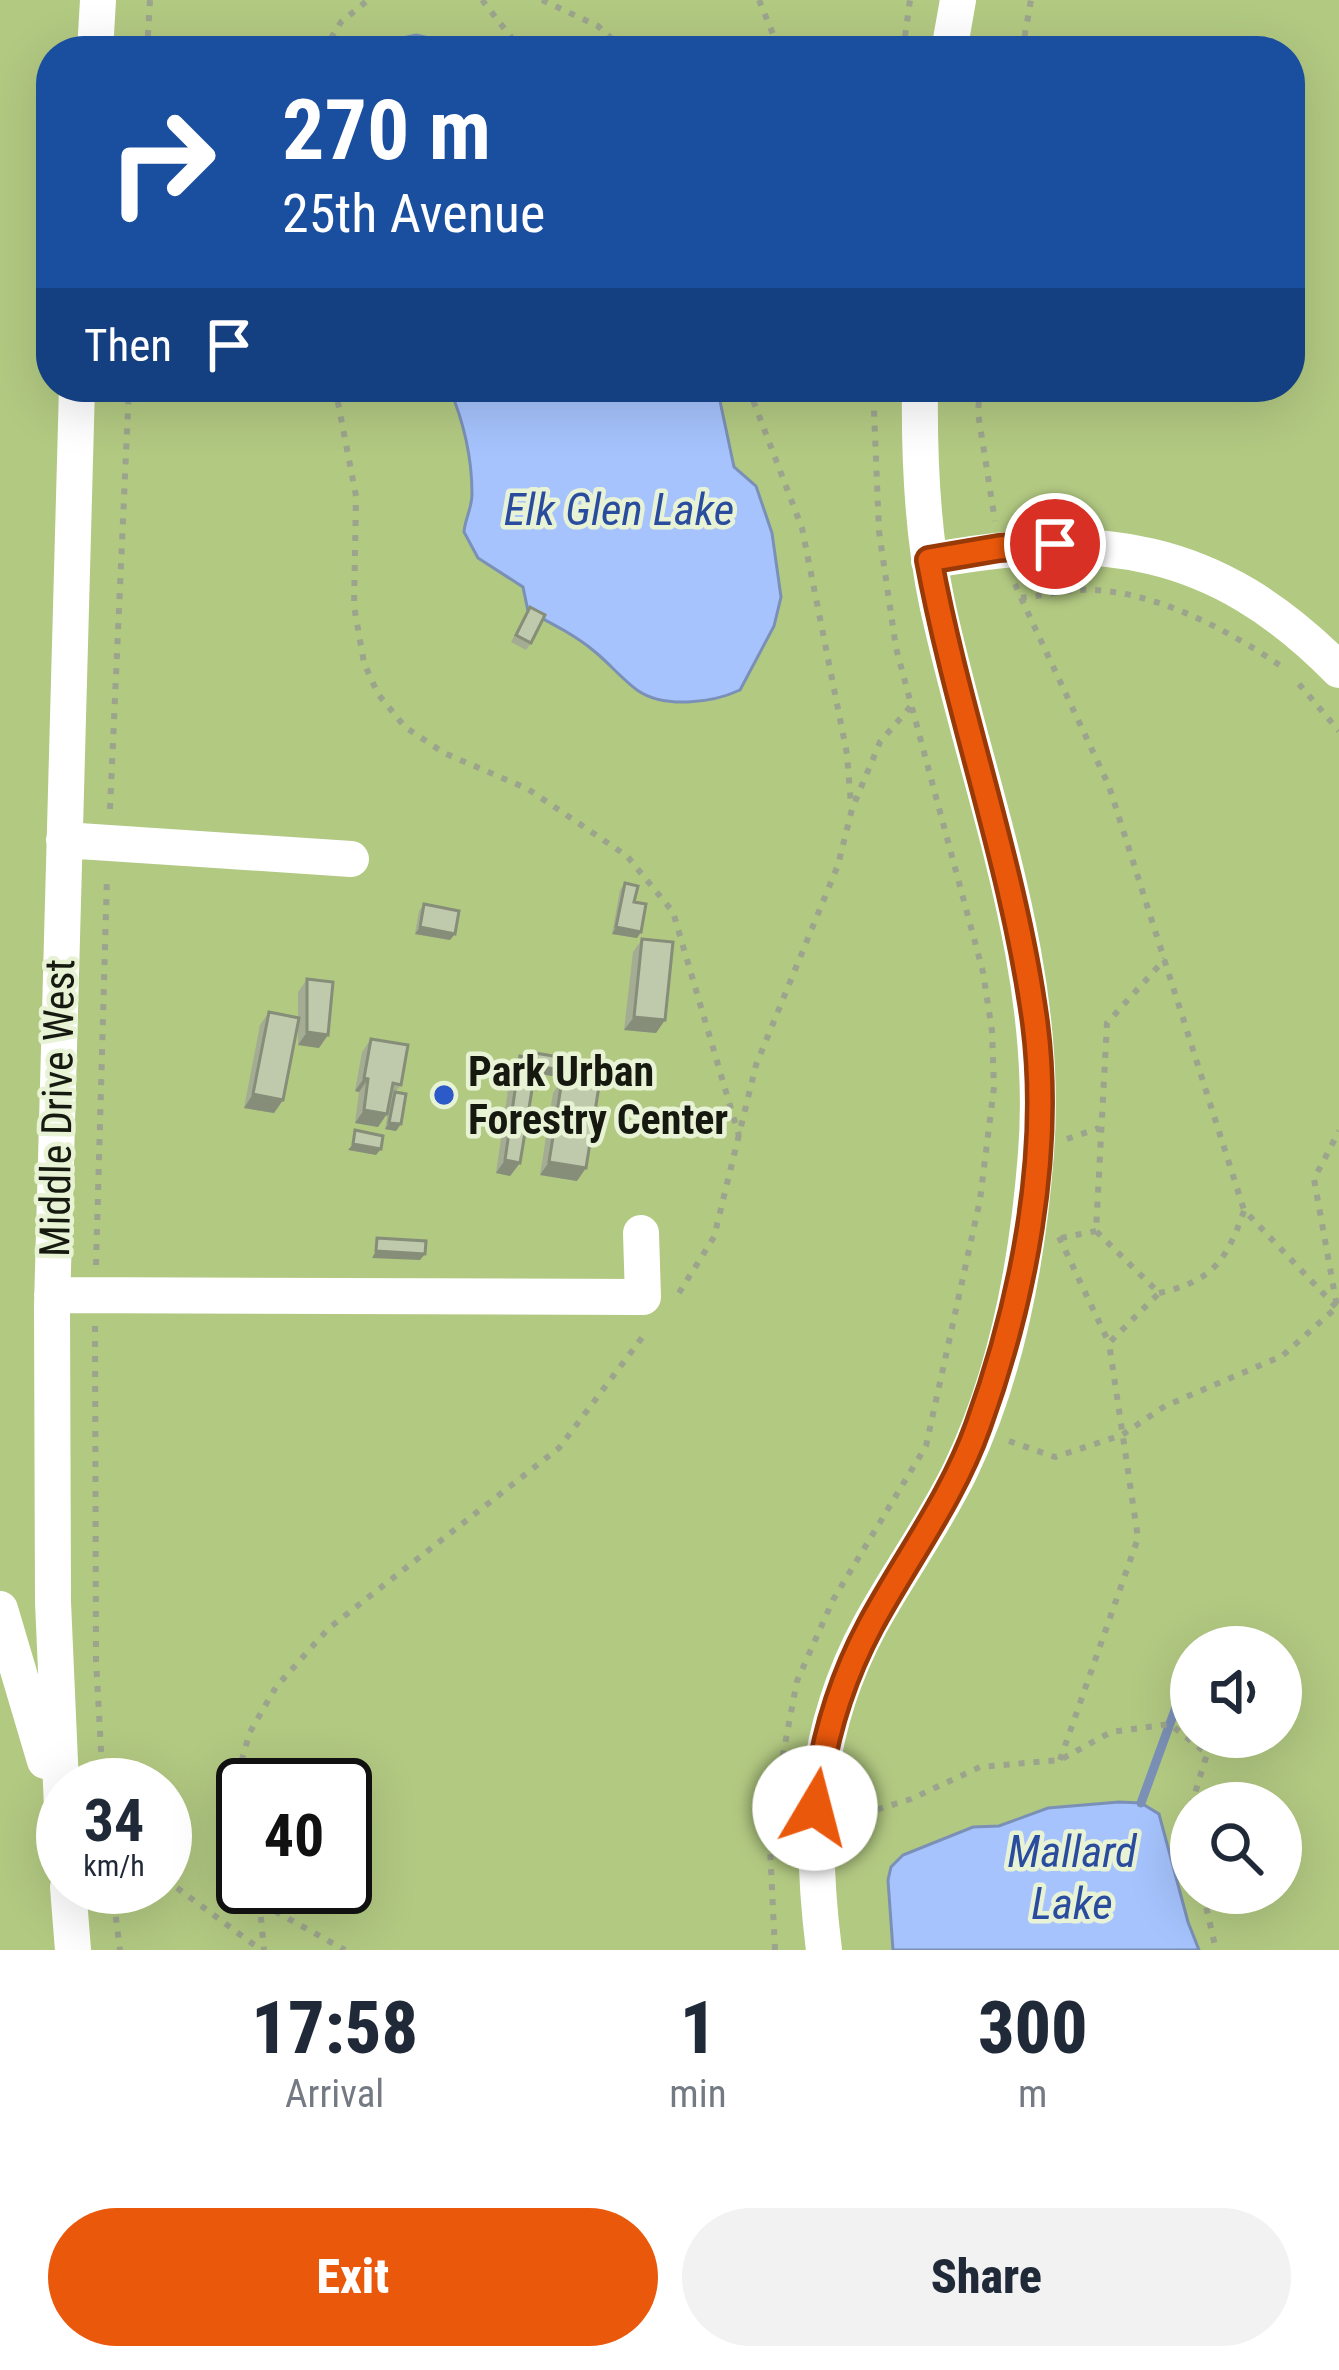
<!DOCTYPE html>
<html lang="en">
<head>
<meta charset="utf-8">
<style>
  body { margin:0; font-family:"Roboto Condensed",sans-serif; background:#f2f2f3; color:#1f2937; height:100vh; display:flex; flex-direction:column; font-size:45px; white-space:nowrap }
  * { box-sizing:border-box; margin:0 }
  p { font-size:39px; color:#747a83 }
  .icon { flex:none; width:66px; height:66px; fill:none; stroke:currentColor; stroke-width:2; stroke-linecap:round; stroke-linejoin:round }
  .map { position:relative; height:1950px; overflow:hidden }
  .drawer { display:flex; flex-direction:column; background:#fff; flex:1 }
  .drawer>* { flex:none }
  .banner { position:absolute; left:36px; top:36px; width:1269px; height:366px; border-radius:48px; box-shadow:0 12px 48px #0002; background:#1a4fa0; color:#fff; overflow:hidden }
  .buttons { position:absolute; left:1170px; top:1626px; display:grid; gap:24px }
  .buttons a { display:grid; place-items:center; width:132px; height:132px; border-radius:50%; background:#fff; box-shadow:0 12px 48px #0002; font-size:60px }
  .speed { position:absolute; left:36px; top:1758px; display:flex; gap:24px; font-size:60px; font-weight:700; text-align:center }
  .speed>* { display:grid; place-content:center; width:156px; height:156px; border-radius:50%; background:#fff; box-shadow:0 12px 48px #0002; line-height:1 }
  .speed small { font-size:30px; font-weight:400 }
  .speed .limit { border:6px solid #111; border-radius:18px; background:#fff; color:#111 }
  .pin { position:absolute; display:grid; place-items:center; width:102px; height:102px; color:#fff; margin:-51px; border:6px solid #fff; border-radius:50%; box-shadow:0 3px 12px #0007 }
  .me { position:absolute; width:132px; margin:-66px; rotate:8deg; stroke-linejoin:round; filter:drop-shadow(0 0 9px #0008) }
  .turn { display:flex; align-items:center; gap:42px; height:252px; padding:0 48px; font-size:54px }
  .turn .icon { width:156px; height:156px; stroke-width:2.5 }
  .turn b { display:block; font-size:84px; line-height:102px }
  .then { display:flex; align-items:center; height:114px; padding:0 48px; background:#0003; gap:24px; font-size:45px }
  .eta { display:flex; justify-content:space-evenly; align-items:center; height:204px; text-align:center }
  .eta b { font-size:72px; font-weight:800; line-height:84px }
  .primary-button { display:flex; gap:24px; margin-top:auto; padding:24px 48px }
  .primary-button a { flex:1; height:138px; border-radius:72px; background:#ea580c; color:#fff; font-size:48px; font-weight:800; line-height:138px; text-align:center }
  .primary-button a+a { background:#f2f2f3; color:#1f2937 }
  .map>svg:first-child { display:block }
  .green { fill:#b2c982; fill-rule:evenodd }
  .water { fill:#a6c3fd; stroke:#7b90b6; stroke-width:3 }
  .lines { fill:none; stroke-linecap:round; stroke-linejoin:round }
  .stream { stroke:#7b90b6; stroke-width:9 }
  .path { stroke:#9ca48d; stroke-width:6; stroke-dasharray:6 9; stroke-linecap:butt }
  .minor { stroke:#fff; stroke-width:36 }
  .wall { fill:#a4ad94 }
  .shaded-wall { fill:#868d78 }
  .building { fill:#bfc9ac; stroke:#868d78; stroke-width:3 }
  .route-casing { stroke:#983908; stroke-width:30 }
  .route { stroke:#ea580c; stroke-width:21 }
  .poi-dot { fill:#2d5ac9; stroke:#e8f2d5; stroke-width:4.5 }
  .labels { text-anchor:middle; dominant-baseline:central; stroke-width:9; stroke-linejoin:round; paint-order:stroke }
  .poi-label { font-size:42px; font-weight:bold; fill:#16190f; stroke:#e8f2d5; text-anchor:start }
  .street-label { font-size:42px; fill:#16190f; stroke:#e8f2d5 }
  .water-label { font-size:45px; font-style:italic; fill:#294c9e; stroke:#e8f2d5 }
</style>
</head>
<body>
<div class="map">
<svg width="1339" height="1950" viewBox="0 0 1339 1950">
  <rect width="100%" height="100%" fill="#dbe5c8"/>
  <!-- green -->
  <path class="green" d="M0,0H1339V1950H0ZM51,51H1290V387H51ZM1191,1647H1281V1737H1191ZM63,1785H165V1887H63ZM243,1785H345V1887H243ZM1191,1803H1281V1893H1191Z"/>
  <!-- water -->
  <path class="water" d="M416,35L438,40L459,51H377L389,41Z
    M449,387H717L734,467L756,486L772,533L781,597L774,626L740,690C712,703 664,709 637,690C621,678 609,663 594,651C575,635 549,622 528,611L523,587L478,558L464,532C465,519 472,508 472,494C472,458 463,420 449,387Z
    M1119,1802L1141,1803L1159,1814L1188,1922L1199,1950H893L888,1880L891,1867L903,1855L973,1827L999,1826L1048,1808Z"/>
  <g class="lines">
    <!-- stream -->
    <path class="stream" d="M1141,1803L1191,1666"/>
    <!-- path -->
    <path class="path" d="M482,0L522,51
      M542,0L598,26L625,51
      M759,0L780,51
      M147,51L150,0
      M323,51L341,22L368,0
      M903,51L910,0
      M1022,51L1031,0
      M335,387L356,496L354,606L364,663L378,694L405,727L444,753L528,789L627,856L673,912L739,1136
      M748,387L802,528L847,754L851,805
      M980,387L978,413L995,521
      M1015,584L1021,598C1040,596 1060,591 1078,590C1148,587 1225,628 1281,666
      M1021,598L1109,786L1244,1210L1339,1310
      M1299,684L1339,731
      M110,809L129,387
      M1067,1139L1099,1128
      M1059,1237L1109,1343
      M1061,1238L1096,1231
      M96,1265L107,876
      M679,1293L714,1237L756,1065L838,865L852,809L880,742L911,706
      M1159,1293C1213,1281 1226,1261 1244,1211
      M95,1326L96,1660L103,1785
      M1009,1441L1055,1457L1122,1435L1165,1406L1282,1356L1337,1307L1314,1179L1339,1131
      M1060,1760L1138,1538L1109,1343L1159,1293L1096,1231L1107,1023L1165,959
      M1191,1808L1187,1821L1191,1838
      M848,1811L866,1813L911,1799L980,1767L1060,1760L1111,1732L1170,1724L1207,1754L1192,1803
      M243,1820L239,1769L250,1732L276,1687L328,1629L559,1448L647,1331
      M165,1879L261,1950
      M112,1887L120,1950
      M258,1887L264,1950
      M1203,1893L1216,1950
      M262,1904L345,1950
      M775,1950L769,1828L797,1681L833,1600L926,1446L980,1200L994,1087L992,1031L983,972L896,648L879,531L873,387"/>
    <!-- minor -->
    <path class="minor" d="M95,51L98,0
      M949,51L958,0
      M929,561C1098,530 1214,543 1339,670
      M64,840L351,859
      M52,1295L643,1297L641,1233
      M0,1609L45,1761
      M63,1830L53,1602L52,1306L77,387
      M68,1887L73,1950
      M824,1950C809,1832 812,1732 870,1625C899,1572 935,1523 961,1469C1007,1373 1028,1258 1036,1153C1051,964 976,784 937,603C922,532 919,460 920,387"/>
  </g>
  <!-- wall -->
  <path class="wall" d="M530,607L531,643L526,650L511,642Z
    M625,883L634,902L641,932L637,938L612,934L620,890Z
    M424,904L450,940L415,934L419,911Z
    M642,939L665,1020L656,1033L624,1030L633,952Z
    M307,979L319,1048L298,1045V1022L283,1100L274,1113L244,1108L260,1025L269,1012L298,1018V992Z
    M371,1039L401,1085L395,1092L396,1131L385,1129L390,1100L378,1127L355,1123L359,1092L355,1091L362,1052Z
    M535,1053L558,1077L535,1073L520,1163L510,1176L496,1173L511,1069L520,1056L532,1058Z
    M562,1080L577,1181L540,1175L553,1093Z"/>
  <!-- shaded-wall -->
  <path class="shaded-wall" d="M420,927L455,934L450,940L415,934Z
    M616,927L641,932L637,938L612,934Z
    M634,1017L665,1020L656,1033L624,1030Z
    M307,1032L328,1035L319,1048L298,1045Z
    M533,1065L562,1070L558,1077L528,1072Z
    M364,1078L368,1079L359,1092L355,1091Z
    M253,1094L283,1100L274,1113L244,1108Z
    M364,1110L387,1114L378,1127L355,1123Z
    M389,1123L401,1124L396,1131L385,1129Z
    M353,1144L381,1149L376,1155L348,1150Z
    M505,1160L520,1163L510,1176L496,1173Z
    M549,1162L586,1168L577,1181L540,1175Z
    M376,1251L425,1254L420,1260L372,1258Z"/>
  <!-- building -->
  <path class="building" d="M530,607L545,615L531,643L516,635Z
    M625,883L638,886L634,902L646,904L641,932L616,927Z
    M424,904L459,911L455,934L420,927Z
    M642,939L673,942L665,1020L634,1017Z
    M307,979L333,982L328,1035L307,1032Z
    M269,1012L299,1018L283,1100L253,1094Z
    M371,1039L408,1045L401,1085L393,1083L387,1114L364,1110L368,1079L364,1078Z
    M535,1053L565,1058L562,1070L536,1066L537,1059L534,1058Z
    M520,1056L537,1059L520,1163L505,1160Z
    M562,1080L599,1086L586,1168L549,1162Z
    M395,1092L406,1094L401,1124L389,1123Z
    M355,1130L383,1136L381,1149L353,1144Z
    M377,1238L426,1241L425,1254L376,1251Z"/>
  <g class="lines">
    <!-- route casing -->
    <g class="route-casing">
      <path id="route" d="M815,1808C822,1744 839,1684 870,1626C906,1559 952,1499 978,1426C1023,1302 1052,1155 1035,1023C1014,866 958,716 929,560L999,548L1055,544"/>
    </g>
    <!-- route -->
    <use href="#route" class="route"/>
  </g>
  <!-- markers -->
  <circle class="poi-dot" cx="444" cy="1095" r="12"/>
  <g class="labels">
    <!-- poi labels -->
    <g class="poi-label">
      <text x="468" y="1071">Park Urban<tspan x="468" dy="48">Forestry Center</tspan></text>
    </g>
    <!-- street labels -->
    <g class="street-label">
      <text transform="translate(57 1108) rotate(-89)">Middle Drive West</text>
    </g>
    <!-- water labels -->
    <g class="water-label">
      <text x="619" y="509">Elk Glen Lake</text>
      <text x="1072" y="1851">Mallard<tspan x="1072" dy="52">Lake</tspan></text>
    </g>
  </g>
</svg>
<div class="buttons">
<a><svg class="icon" aria-label="sound" viewBox="0 0 24 24"><path d="M4 9h4l5-4v14l-5-4H4zM17 9q2 3 0 6"/></svg></a>
<a><svg class="icon" aria-label="search" viewBox="0 0 24 24"><circle cx="10" cy="10" r="6"/><path d="M15 15l6 6"/></svg></a>
</div>
<div class="speed"><div>34<small>km/h</small></div><div class="limit">40</div></div>
<div class="pin" style="left:1055px;top:544px;background:#d93025"><svg class="icon" aria-label="arrive" viewBox="0 0 24 24"><path d="M6 21V4h12l-3 4 3 4H6"/></svg></div>
<svg class="me" style="left:815px;top:1808px" viewBox="-20 -20 40 40"><circle r="19" fill="#fff"/><path d="M0-13L10 11 0 6-10 11z" fill="#ea580c"/></svg>
<div class="banner">
<div class="turn"><svg class="icon" aria-label="right" viewBox="0 0 24 24"><path d="M7 20v-9h11M14 6l5 5-5 5"/></svg><div><b>270 m</b>25th Avenue</div></div>
<div class="then">Then<svg class="icon" aria-label="arrive" viewBox="0 0 24 24"><path d="M6 21V4h12l-3 4 3 4H6"/></svg></div>
</div>
</div>
<section class="drawer">
<div class="eta">
<div><b>17:58</b><p>Arrival</p></div>
<div><b>1</b><p>min</p></div>
<div><b>300</b><p>m</p></div>
</div>
<div class="primary-button"><a>Exit</a><a>Share</a></div>
</section>
</body>
</html>
